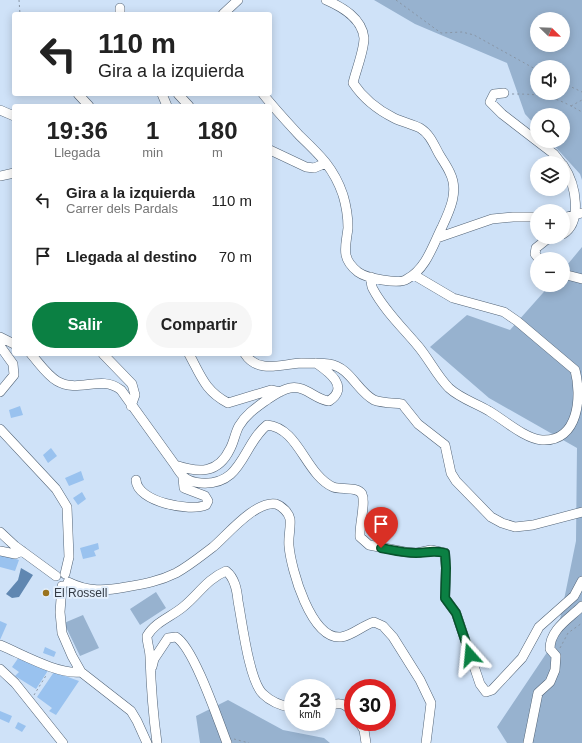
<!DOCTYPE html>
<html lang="es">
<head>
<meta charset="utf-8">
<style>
  body { margin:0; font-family:Helvetica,sans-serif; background:#f6f6f6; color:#222; height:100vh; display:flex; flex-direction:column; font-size:15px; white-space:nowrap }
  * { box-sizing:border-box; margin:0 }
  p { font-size:13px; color:#767676 }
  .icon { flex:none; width:22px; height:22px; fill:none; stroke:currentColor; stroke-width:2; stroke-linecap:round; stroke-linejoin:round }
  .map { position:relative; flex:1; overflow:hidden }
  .drawer { position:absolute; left:12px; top:104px; width:260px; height:252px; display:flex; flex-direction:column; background:#fff; border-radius:4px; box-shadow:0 2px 10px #0003 }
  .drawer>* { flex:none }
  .hud { position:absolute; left:12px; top:12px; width:260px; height:84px; border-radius:4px; box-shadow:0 2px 10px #0003; background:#fff; color:#222; overflow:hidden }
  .needle { width:26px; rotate:113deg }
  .tools { position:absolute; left:530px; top:12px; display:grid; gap:8px }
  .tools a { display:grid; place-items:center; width:40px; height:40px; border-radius:50%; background:#fff; box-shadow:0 2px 10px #0003; font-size:20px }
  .speed { position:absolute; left:284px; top:679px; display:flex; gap:8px; font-size:20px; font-weight:700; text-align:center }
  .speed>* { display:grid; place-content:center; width:52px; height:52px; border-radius:50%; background:#fff; box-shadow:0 2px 10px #0003; line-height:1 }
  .speed small { font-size:10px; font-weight:400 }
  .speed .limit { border:6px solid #d22; background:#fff; color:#111 }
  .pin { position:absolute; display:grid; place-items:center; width:34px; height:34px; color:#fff; margin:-41px -17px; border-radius:50% 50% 50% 0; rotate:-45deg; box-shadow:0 0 4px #0007 }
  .pin .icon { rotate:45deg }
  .me { position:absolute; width:44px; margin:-22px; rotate:342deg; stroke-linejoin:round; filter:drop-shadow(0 0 3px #0008) }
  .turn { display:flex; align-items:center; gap:14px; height:84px; padding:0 20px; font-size:18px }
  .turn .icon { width:52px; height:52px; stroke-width:2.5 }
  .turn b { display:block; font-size:28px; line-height:34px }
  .eta { display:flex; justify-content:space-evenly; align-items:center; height:68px; text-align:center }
  .eta b { font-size:24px; font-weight:700; line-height:28px }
  .button { display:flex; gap:8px; margin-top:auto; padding:8px 20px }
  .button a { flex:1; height:46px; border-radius:24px; background:#0b8043; color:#fff; font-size:16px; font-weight:700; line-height:46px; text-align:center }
  .button a+a { background:#f6f6f6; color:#222 }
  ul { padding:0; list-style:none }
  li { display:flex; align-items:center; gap:12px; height:56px; padding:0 20px }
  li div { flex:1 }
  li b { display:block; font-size:15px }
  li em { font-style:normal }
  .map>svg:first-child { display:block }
  .green { fill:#97b2cf; fill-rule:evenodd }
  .water { fill:#6087b1 }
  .building { fill:#99c2ef }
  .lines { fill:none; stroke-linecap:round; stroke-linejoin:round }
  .minor-casing { stroke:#526376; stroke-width:10 }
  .path { stroke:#8895a5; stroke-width:1; stroke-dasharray:2 3; stroke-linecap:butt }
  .minor { stroke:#fff; stroke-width:9 }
  .route-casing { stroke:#07532c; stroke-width:10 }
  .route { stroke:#0b8043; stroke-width:7 }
  .poi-dot { fill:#9a731f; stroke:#e3effc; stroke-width:1.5 }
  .labels { text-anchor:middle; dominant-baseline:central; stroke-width:4; stroke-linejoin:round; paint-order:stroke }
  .poi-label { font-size:12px; fill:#353c45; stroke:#e3effc; text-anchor:start }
</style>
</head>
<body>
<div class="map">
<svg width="582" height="743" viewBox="0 0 582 743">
  <rect width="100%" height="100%" fill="#cfe2f8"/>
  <!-- green -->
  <path class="green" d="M374,0H582V180L580,174L550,141H563V115H537V127L525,114L507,63L415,24ZM537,19H563V45H537ZM537,67H563V93H537Z
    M582,247V743H507L497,727L556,639L576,541L577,448L489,398L430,347L467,315L510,330L550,285H563V270Z
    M156,592L166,608L140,625L130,609Z
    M83,615L99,648L80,656L64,623Z
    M228,700L283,730L324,738L330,743H200L196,716Z"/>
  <!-- water -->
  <path class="water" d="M21,568L33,575L19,597L12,598L6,594L18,580Z"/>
  <!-- building -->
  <path class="building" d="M20,406L23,415L11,418L9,410Z
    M51,448L57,456L48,463L43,455Z
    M81,471L84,480L69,486L65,478Z
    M82,492L86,499L78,505L73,498Z
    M98,543L99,549L94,551L96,556L83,559L80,548Z
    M0,554L19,560L15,571L0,567Z
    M0,621L7,624L0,640Z
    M45,647L56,652L54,657L43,653Z
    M19,657L49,669L36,689L15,676L19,672L12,667Z
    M54,672L79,681L56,715L49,711L52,708L37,697Z
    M0,711L12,716L9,723L0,719Z
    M18,722L26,726L22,732L15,728Z"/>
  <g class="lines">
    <!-- minor casing -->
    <g class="minor-casing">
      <path id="minor" d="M120,8V14
        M223,14L238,0
        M504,93L494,94L490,102L502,114L537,141
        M78,94L89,106
        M162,94L167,106
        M178,94L189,106
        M263,94C274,108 287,122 299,135C319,154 334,168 343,195C346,205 348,217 348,228C346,246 340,258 358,272C366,278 399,285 407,279C426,269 433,245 442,227C450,210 459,191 450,173C447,166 443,161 439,154C434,145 430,134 420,128C412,124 402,122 394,118C378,110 363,98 353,83C356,70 364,51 364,38C362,18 342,7 326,0
        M0,110L14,116
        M537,141L554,154L561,163
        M270,150L306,167L314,168L326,163
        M563,165C577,186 582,222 563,234
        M0,176L14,173
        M563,218L581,213
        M437,238L492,219L513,217H537
        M539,259L535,254L536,248L546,240L554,237
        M563,274L582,279
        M371,277C371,281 371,286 373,289C384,310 403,328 418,346C429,359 437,376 449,388C461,399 476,403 489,411C503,419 525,439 542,440C579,442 582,396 575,370L517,321L504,312L453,298L414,275
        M0,337L14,344
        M0,346L13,364L14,375L0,392
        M31,354C39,363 47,375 57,381C79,394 100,374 121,390L175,465C199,473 218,474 230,449C234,442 235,433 239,426C246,414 257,407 268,399C274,395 283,389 290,388C306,385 315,400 329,401C350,387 329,372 316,363
        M103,354L132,384L135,395L131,406
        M189,354C201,376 205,391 228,403L271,390L280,392
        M245,354C258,374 282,364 301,363C311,363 320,363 329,364C350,367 357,391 374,400C382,403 393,403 402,404L418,424L445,445L451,473L456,481L491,517L502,523L515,527L533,525L582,512
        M0,429L56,489L67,507L69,557L65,574
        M175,465C182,477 187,482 201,483C243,486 242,445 267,425C299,428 305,474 333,487C341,490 357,486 362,494C366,503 359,526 360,537L369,545L405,552L417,553L431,550L445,553L446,568L445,598L456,613L480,684L486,692L492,690L522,658L539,627L574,596L582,581
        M136,480C137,502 190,512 206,505L208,501L205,496L184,488L183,478
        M0,532L15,546L56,576
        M0,551L15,554L22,551
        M68,582C88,592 105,591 126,587C144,584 160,581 176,573C189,566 201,556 213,547C227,535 256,500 276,504C282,506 289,513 290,519C291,528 288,537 289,546C291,569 311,640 341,637C352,636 363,625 374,622L383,626L393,637L420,680L431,703L426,743
        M62,586L60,612L62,633L72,656L81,672L131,711L137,721L147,743
        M0,645C22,654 58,675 81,672
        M152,667L154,659L168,638L176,637C194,648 218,720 227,743
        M0,669L15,683L63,743
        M327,707C339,701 345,703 353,713
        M359,722L364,730L366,743
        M157,743C153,714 151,686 150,657C150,650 147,643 147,636C155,622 171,617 183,607C198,595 207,579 226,571C235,578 237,590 238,601C242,621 249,681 263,694C271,702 282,706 293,708
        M528,743L538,693L550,682L555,670L556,656L550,649C550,629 569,619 582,606"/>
    </g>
    <!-- path -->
    <path class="path" d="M19,0L20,14
      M396,0L441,33L462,32L474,35L537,70
      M563,83L582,92
      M512,94C544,94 554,96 582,112
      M571,106L582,100
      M560,648L568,633L582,623
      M34,695L47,674
      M234,739L249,743"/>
    <!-- minor -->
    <use href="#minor" class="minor"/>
  </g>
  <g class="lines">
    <!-- route casing -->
    <g class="route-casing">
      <path id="route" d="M381,548C392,550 404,553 416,553C428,553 432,550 445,553L446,568L445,598L456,613L470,655"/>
    </g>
    <!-- route -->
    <use href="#route" class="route"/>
  </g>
  <!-- markers -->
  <circle class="poi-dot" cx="46" cy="593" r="4"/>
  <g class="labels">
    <!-- poi labels -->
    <g class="poi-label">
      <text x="54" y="593">El Rossell</text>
    </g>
  </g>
</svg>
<div class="tools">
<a><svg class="needle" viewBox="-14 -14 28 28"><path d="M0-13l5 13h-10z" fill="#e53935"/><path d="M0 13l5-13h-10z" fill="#767676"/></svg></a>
<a><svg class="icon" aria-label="sound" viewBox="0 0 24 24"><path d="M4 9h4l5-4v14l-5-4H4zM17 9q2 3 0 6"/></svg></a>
<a><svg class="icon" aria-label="search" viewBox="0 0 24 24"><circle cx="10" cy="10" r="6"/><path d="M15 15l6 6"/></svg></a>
<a><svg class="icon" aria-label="layers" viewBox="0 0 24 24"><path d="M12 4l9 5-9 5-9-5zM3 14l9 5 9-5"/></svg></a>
<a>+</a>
<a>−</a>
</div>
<div class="speed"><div>23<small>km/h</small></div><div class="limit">30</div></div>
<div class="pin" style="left:381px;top:548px;background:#d93025"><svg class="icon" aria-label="arrive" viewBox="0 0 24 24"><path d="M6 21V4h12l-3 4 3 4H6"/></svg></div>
<svg class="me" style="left:470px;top:655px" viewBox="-20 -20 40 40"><path d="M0-17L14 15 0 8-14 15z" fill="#0b8043" stroke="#fff" stroke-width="4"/></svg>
<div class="hud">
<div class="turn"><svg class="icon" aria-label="left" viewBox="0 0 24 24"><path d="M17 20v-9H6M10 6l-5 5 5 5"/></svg><div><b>110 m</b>Gira a la izquierda</div></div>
</div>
<section class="drawer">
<div class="eta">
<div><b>19:36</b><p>Llegada</p></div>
<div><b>1</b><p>min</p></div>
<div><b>180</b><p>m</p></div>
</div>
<ul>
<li><svg class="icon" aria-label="left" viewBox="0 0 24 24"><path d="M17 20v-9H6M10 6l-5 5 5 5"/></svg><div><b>Gira a la izquierda</b><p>Carrer dels Pardals</p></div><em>110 m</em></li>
<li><svg class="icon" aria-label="arrive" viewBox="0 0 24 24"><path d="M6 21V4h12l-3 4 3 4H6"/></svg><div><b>Llegada al destino</b></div><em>70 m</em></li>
</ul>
<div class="button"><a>Salir</a><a>Compartir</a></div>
</section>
</div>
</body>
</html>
